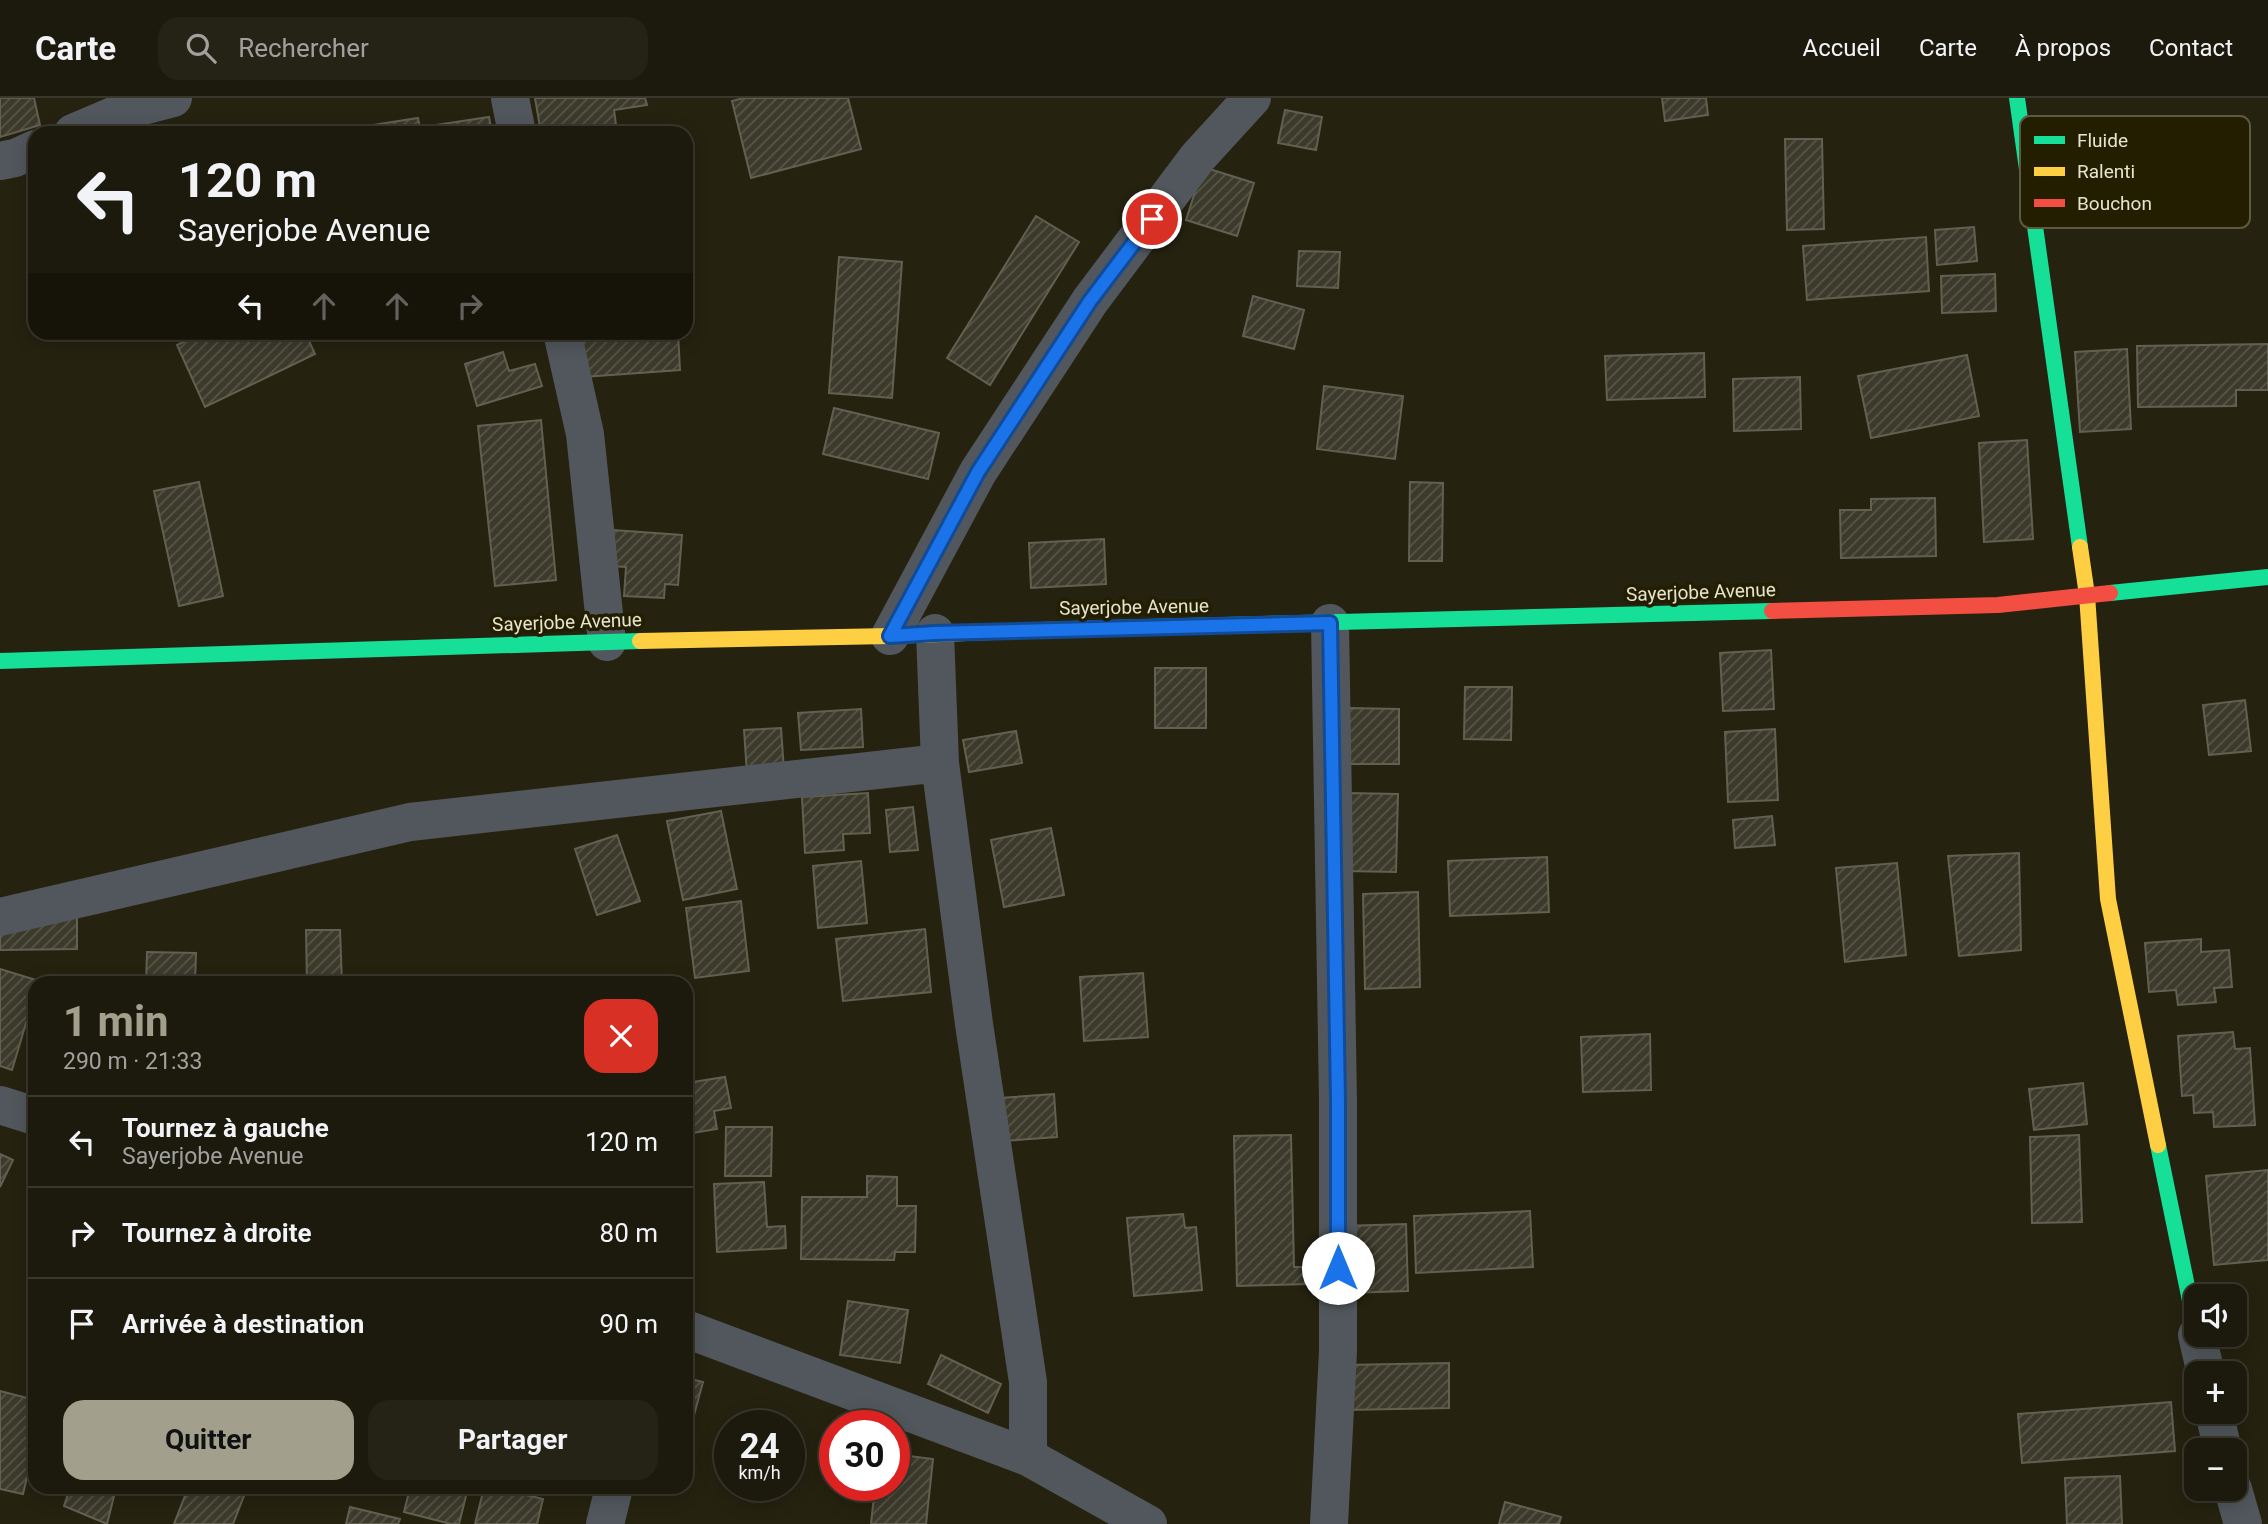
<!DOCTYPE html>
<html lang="fr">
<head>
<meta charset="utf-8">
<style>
  body { margin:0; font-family:Roboto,sans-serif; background:#252315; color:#f1f3f6; height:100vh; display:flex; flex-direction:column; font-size:26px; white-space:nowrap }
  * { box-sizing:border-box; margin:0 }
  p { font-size:23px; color:#a0a19d }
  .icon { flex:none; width:38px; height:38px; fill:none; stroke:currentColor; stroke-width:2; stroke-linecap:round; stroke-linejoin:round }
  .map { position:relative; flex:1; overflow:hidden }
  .side { position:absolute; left:28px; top:878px; width:665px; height:518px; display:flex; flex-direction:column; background:#1c1a0c; border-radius:21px; box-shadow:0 4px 18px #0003,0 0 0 2px #3a382d }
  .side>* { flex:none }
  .top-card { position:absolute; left:28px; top:28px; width:665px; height:214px; border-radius:21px; box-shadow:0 4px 18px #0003,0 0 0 2px #3a382d; background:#1c1a0c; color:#f1f3f6; overflow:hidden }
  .fabs { position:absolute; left:2184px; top:1186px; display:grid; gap:14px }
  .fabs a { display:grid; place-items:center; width:63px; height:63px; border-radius:14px; background:#1c1a0c; box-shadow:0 4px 18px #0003,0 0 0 2px #3a382d; font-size:35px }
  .speed { position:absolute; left:714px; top:1312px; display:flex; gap:14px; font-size:35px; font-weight:700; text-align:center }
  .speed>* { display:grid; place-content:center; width:91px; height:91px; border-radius:50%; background:#1c1a0c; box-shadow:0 4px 18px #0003,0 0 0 2px #3a382d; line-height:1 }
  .speed small { font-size:18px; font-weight:400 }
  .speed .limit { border:10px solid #d22; background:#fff; color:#111 }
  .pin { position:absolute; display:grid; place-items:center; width:60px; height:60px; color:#fff; margin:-30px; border:4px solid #fff; border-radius:50%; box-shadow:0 2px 7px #0007 }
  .me { position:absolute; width:77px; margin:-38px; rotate:0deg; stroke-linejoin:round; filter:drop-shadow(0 0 5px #0008) }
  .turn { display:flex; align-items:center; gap:24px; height:147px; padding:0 35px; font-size:32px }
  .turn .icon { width:91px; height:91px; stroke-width:2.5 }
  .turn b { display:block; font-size:49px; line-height:60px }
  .lanes { display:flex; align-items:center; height:66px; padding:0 35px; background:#0003; justify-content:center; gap:35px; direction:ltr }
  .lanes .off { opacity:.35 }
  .round { display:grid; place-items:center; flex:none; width:74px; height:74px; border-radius:21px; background:#252315 }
  .head { display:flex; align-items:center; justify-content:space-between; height:119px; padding:0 35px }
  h1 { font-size:42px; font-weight:700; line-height:52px; color:#a2a08d }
  .cta { display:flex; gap:14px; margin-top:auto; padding:14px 35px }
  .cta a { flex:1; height:80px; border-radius:21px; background:#a2a08d; color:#111; font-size:28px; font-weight:700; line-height:80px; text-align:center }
  .cta a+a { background:#252315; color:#f1f3f6 }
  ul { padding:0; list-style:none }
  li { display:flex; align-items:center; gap:21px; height:91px; padding:0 35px; border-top:2px solid #3a382d }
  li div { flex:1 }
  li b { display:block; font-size:26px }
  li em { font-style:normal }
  header { display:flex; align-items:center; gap:42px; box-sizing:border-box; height:98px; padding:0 35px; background:#1c1a0c; border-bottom:2px solid #3a382d }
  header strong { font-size:33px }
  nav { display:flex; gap:38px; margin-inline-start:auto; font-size:24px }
  .search { width:490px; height:63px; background:#252315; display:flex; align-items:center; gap:18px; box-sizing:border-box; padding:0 24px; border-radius:21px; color:#a0a19d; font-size:26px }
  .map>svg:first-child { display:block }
  .building { fill:url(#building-hatch); stroke:#626051; stroke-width:2 }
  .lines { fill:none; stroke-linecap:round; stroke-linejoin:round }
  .street { stroke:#51575c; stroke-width:38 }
  .fast { stroke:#16e098; stroke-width:16 }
  .slow { stroke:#ffcf43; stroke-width:16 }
  .jam { stroke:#f24e42; stroke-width:16 }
  .route-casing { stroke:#114b97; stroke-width:18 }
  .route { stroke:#1a73e8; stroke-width:12 }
  .labels { text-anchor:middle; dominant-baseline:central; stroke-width:7; stroke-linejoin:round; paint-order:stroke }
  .street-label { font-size:19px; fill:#e6e4d1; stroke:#231e00 }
  .key { fill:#231e00; stroke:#5e593f; stroke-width:2 }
  .key-label { font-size:19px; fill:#e6e4d1 }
</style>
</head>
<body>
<header>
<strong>Carte</strong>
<div class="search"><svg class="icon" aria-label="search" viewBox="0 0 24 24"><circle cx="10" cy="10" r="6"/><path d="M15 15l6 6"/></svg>Rechercher</div>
<nav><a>Accueil</a><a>Carte</a><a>À propos</a><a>Contact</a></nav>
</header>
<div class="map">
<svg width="2268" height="1426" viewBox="0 0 2268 1426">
  <defs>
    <pattern id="building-hatch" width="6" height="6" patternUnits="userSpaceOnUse" patternTransform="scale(1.75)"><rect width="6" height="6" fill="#3c3a2b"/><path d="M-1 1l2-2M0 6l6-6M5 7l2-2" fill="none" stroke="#585649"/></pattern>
  </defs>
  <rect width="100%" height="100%" fill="#252210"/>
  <!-- building -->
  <path class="building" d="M0,0H34L40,27L0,39Z
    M535,0H645L647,7L614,12L617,34L541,35Z
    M744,0H848L861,51L751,80L732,3Z
    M1662,0H1706L1708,17L1665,23Z
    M1285,12L1322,19L1316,52L1278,45Z
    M489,19L492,35H430L429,28Z
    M418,20L421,35H361L360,29Z
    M1785,41H1822L1824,131L1787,132Z
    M1203,69L1254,85L1237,138L1186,122Z
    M1036,118L1079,144L990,287L947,260Z
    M1974,129L1977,163L1937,167L1935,132Z
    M1926,139L1929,193L1807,202L1803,148Z
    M1299,153L1340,154L1338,190L1297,188Z
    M839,159L902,164L892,300L829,295Z
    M1995,176L1996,213L1942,215L1941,178Z
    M1253,198L1304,212L1294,251L1243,238Z
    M204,234H305L315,256L205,309L177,247Z
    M581,234H678L680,272L584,279Z
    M2268,246V292H2236V308L2138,309L2137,248Z
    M2127,251L2131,331L2080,334L2075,254Z
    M503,254L509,273L535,266L542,288L477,308L465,266Z
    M1704,255L1705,299L1607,302L1605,258Z
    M1967,257L1979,318L1871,340L1858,278Z
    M1800,279L1801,331L1734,333L1733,281Z
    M1324,288L1403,298L1395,361L1317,351Z
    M834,310L939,335L928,381L823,356Z
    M541,322L556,482L495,488L478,328Z
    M2027,342L2033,441L1984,444L1979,345Z
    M199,384L223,498L179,508L154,393Z
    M1410,384L1443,385L1442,463H1409Z
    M1935,400L1936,458L1841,460L1840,412H1871V401Z
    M613,432L682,437L678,487L665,486L664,500L624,498L626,469L610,468Z
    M1104,441L1106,486L1031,490L1029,445Z
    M1771,552L1774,611L1723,613L1720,555Z
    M1155,570H1206V630H1155Z
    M1465,589H1512L1511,642L1464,641Z
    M2245,602L2251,653L2209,657L2203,607Z
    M1349,610L1399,611V666H1349Z
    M861,611L863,649L801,652L798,615Z
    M781,630L785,687L748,690L744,632Z
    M1775,631L1778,702L1728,704L1725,634Z
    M1016,633L1022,665L969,674L963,642Z
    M868,695L870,735L843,736L844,752L805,755L802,699Z
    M1348,695L1398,696L1396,774L1345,773Z
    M913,709L918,752L890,754L886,712Z
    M721,713L737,791L683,802L667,723Z
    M1772,718L1775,747L1735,750L1733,722Z
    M1051,730L1064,797L1004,809L991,742Z
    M617,737L640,803L597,817L575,751Z
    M2019,755L2021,852L1959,858L1948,758Z
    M1547,759L1549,814L1450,818L1448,763Z
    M861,763L867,825L818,830L813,768Z
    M1897,765L1906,857L1845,864L1836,770Z
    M1418,794L1420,889L1365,891L1363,796Z
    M741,803L749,873L695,880L686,810Z
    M77,819V851L0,852V820Z
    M925,831L931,894L843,903L836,841Z
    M306,832H340L342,886H307Z
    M2201,841V854L2229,852L2232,889L2214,890L2216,904L2178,907L2176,892L2149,894L2145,845Z
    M147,854L196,855L195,886H146Z
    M0,871L39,883L38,886H35V895L12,972L0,968Z
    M1143,875L1148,939L1084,943L1080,879Z
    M2233,934L2235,951L2250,950L2255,1027L2214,1029L2213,1014L2194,1015L2193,997L2182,998L2178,938Z
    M1650,936L1651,992L1583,994L1581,939Z
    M725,979L731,1010L714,1013L717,1031L686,1036V985Z
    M2083,985L2087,1026L2034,1032L2029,991Z
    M1054,996L1057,1039L1003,1043L1000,1000Z
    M726,1029H772L771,1078H725Z
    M1291,1037L1294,1169H1309L1310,1186L1237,1188L1234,1038Z
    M2079,1037L2082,1124L2032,1125L2030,1039Z
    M0,1056L13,1062L0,1089Z
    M2268,1072V1162L2214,1167L2206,1078Z
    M867,1078L897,1079V1108H916L915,1154H895L894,1162L801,1161L802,1099H867Z
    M764,1084L767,1129L785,1128L786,1150L717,1154L714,1086Z
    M1530,1113L1533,1169L1416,1175L1414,1118Z
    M1183,1116L1185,1130L1196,1129L1202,1192L1134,1198L1127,1120Z
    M1406,1126L1408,1193L1347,1195L1344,1128Z
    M848,1203L908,1212L900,1265L840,1257Z
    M941,1257L1001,1286L988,1315L928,1286Z
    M1449,1265V1310L1346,1312L1345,1267Z
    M686,1280L703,1284L687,1343L686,1342Z
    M0,1293L35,1302V1346L23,1396L0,1391Z
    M2171,1304L2175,1353L2022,1365L2018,1316Z
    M894,1356L933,1361L926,1426H871L875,1388H894Z
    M2120,1378L2122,1426H2067L2065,1380Z
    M70,1390H116L107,1426L64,1408Z
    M188,1390H247L233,1426H174Z
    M410,1390H468L459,1426H451L404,1414Z
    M484,1390H497L543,1401L537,1426H475Z
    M1505,1404L1561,1419L1559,1426H1499Z
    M350,1409L400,1421L398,1426H346Z"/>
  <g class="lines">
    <!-- street -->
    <path class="street" d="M510,0L517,35
      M73,35L127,12L173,0
      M0,63L15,60L35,51
      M562,234L585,336L607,544
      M935,535L940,665L974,926L1028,1284V1359
      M890,538L978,374L1090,203L1198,59L1252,0
      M0,819L410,724L940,665
      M0,1007L35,1018
      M686,1231L1028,1359L1148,1426
      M2197,1237L2206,1276
      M2214,1314L2223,1353
      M2233,1391L2243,1426
      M605,1426L614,1390
      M1329,1426L1338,1253V1003L1330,525"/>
    <!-- fast -->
    <path class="fast" d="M2017,0L2080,449
      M2110,495L2268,479
      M1070,531L1772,513
      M0,563L640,543
      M2158,1047L2196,1232"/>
    <!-- slow -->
    <path class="slow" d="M2080,449L2087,497L2108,801L2158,1047
      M640,543L890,538L1070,531"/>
    <!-- jam -->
    <path class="jam" d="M1772,513L1998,507L2110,495"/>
  </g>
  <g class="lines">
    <!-- route casing -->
    <g class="route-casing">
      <path id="route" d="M1152,121L1090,203L978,374L890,538L935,535L1330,525L1338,1003V1170"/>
    </g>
    <!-- route -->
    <use href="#route" class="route"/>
  </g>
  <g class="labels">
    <!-- street labels -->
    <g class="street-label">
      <text transform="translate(1701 494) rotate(-2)">Sayerjobe Avenue</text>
      <text transform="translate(1134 509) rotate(-1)">Sayerjobe Avenue</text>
      <text transform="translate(567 524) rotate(-2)">Sayerjobe Avenue</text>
    </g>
  </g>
  <!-- legend -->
  <rect x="2020" y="18" width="230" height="112" rx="10" class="key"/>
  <rect x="2034" y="38" width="31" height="8" fill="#16e098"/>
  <rect x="2034" y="69" width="31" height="9" fill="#ffcf43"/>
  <rect x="2034" y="101" width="31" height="8" fill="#f24e42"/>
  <g class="key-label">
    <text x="2077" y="49">Fluide</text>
    <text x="2077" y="80">Ralenti</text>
    <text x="2077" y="112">Bouchon</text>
  </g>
</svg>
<div class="fabs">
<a><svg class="icon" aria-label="sound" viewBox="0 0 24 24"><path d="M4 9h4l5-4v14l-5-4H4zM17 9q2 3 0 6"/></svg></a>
<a>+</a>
<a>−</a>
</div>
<div class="speed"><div>24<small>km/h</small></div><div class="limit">30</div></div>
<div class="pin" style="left:1152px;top:121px;background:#d93025"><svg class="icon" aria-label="arrive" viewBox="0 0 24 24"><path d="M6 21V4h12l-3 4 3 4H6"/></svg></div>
<svg class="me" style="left:1338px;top:1170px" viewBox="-20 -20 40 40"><circle r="19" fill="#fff"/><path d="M0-13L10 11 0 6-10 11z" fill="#1a73e8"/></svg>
<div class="top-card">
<div class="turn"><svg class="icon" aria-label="left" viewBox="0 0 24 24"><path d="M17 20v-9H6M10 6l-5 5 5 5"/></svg><div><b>120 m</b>Sayerjobe Avenue</div></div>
<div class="lanes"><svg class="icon" aria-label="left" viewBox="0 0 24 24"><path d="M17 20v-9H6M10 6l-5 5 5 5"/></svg><svg class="icon off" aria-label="ahead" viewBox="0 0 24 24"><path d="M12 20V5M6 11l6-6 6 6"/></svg><svg class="icon off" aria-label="ahead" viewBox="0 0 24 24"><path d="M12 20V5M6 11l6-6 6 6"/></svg><svg class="icon off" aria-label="right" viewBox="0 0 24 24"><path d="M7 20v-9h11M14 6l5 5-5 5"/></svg></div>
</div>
<section class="side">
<div class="head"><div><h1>1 min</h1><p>290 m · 21:33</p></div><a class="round" style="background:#d93025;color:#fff"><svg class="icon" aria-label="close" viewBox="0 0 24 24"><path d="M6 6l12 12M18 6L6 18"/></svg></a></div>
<ul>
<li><svg class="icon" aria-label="left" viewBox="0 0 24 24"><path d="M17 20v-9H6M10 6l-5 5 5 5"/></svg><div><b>Tournez à gauche</b><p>Sayerjobe Avenue</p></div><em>120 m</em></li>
<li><svg class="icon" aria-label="right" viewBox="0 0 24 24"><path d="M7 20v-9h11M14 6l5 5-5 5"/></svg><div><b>Tournez à droite</b></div><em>80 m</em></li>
<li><svg class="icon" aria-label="arrive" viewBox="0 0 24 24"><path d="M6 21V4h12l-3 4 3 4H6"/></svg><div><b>Arrivée à destination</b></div><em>90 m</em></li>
</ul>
<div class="cta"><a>Quitter</a><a>Partager</a></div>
</section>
</div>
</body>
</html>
